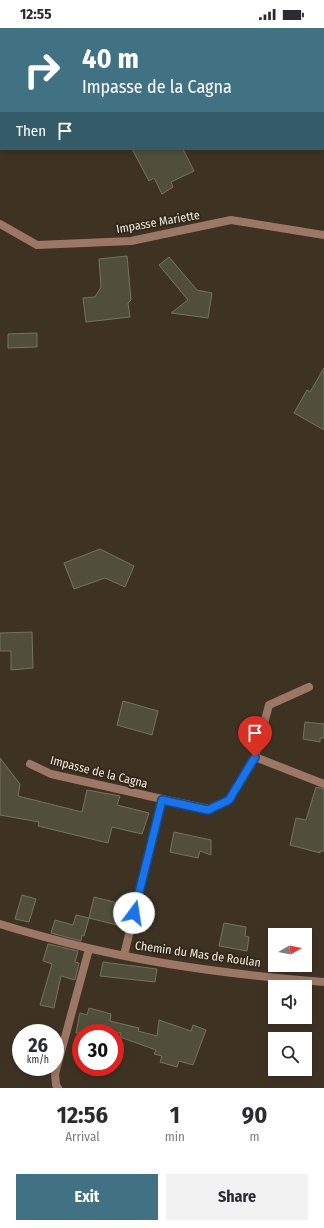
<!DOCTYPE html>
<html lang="en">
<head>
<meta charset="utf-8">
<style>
  body { margin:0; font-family:"Fira Sans Condensed",sans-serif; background:#f2f2f3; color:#2b2b33; height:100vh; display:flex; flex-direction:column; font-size:15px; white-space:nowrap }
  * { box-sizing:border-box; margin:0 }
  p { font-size:13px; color:#7c7c81 }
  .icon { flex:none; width:22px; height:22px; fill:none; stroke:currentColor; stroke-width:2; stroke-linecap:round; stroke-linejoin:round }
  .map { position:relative; height:1060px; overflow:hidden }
  .drawer { display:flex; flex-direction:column; background:#fff; flex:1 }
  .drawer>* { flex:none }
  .hud { position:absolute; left:0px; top:0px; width:324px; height:122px; box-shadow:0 2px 6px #0003; background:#407283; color:#fff; overflow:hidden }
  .needle { width:26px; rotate:81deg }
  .tools { position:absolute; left:268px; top:900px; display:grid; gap:8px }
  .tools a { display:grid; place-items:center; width:44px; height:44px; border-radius:0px; background:#fff; box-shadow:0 2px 6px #0003; font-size:20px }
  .speed { position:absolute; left:12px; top:996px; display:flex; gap:8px; font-size:20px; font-weight:700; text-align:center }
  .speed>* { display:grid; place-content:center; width:52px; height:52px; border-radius:50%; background:#fff; box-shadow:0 2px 6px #0003; line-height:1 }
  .speed small { font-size:10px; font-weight:400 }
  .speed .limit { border:6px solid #d22; background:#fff; color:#111 }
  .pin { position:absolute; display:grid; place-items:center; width:34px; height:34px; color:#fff; margin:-41px -17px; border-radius:50% 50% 50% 0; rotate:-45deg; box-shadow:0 0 4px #0007 }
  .pin .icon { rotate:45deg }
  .me { position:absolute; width:44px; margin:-22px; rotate:14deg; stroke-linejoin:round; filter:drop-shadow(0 0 3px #0008) }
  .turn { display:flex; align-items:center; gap:14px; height:84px; padding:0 16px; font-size:18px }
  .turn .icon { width:52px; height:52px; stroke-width:2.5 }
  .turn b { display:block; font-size:28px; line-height:34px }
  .then { display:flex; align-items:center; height:38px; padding:0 16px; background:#0003; gap:8px; font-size:15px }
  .eta { display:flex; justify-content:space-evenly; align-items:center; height:68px; text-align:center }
  .eta b { font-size:24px; font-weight:700; line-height:28px }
  .primary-button { display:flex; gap:8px; margin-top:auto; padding:8px 16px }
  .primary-button a { flex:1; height:46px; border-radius:0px; background:#407283; color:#fff; font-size:16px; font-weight:700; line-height:46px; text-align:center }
  .primary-button a+a { background:#f2f2f3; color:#2b2b33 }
  .status { display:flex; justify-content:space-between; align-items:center; height:28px; padding:0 20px; background:#fff; direction:ltr }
  .status svg { height:11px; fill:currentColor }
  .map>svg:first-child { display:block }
  .building { fill:#514f3c; stroke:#75745f }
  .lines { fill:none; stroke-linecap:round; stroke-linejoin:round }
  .minor { stroke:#9c7765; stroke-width:8 }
  .route-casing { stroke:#114b97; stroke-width:10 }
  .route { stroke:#1a73e8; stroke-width:7 }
  .labels { text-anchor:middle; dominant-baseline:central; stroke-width:4; stroke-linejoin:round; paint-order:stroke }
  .street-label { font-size:12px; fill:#f2eae1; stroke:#332819 }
</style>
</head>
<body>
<div class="status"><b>12:55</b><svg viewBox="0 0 49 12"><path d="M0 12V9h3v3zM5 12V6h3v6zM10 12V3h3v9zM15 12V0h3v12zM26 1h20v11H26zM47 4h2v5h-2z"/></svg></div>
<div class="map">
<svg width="324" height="1060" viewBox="0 0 324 1060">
  <rect width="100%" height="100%" fill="#3e3223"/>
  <!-- building -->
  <path class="building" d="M132,121H183L194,143L171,154L173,159L162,166L154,150L149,153Z
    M127,228L131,272L128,275L130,289L86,294L83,270L95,269L101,259L99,231Z
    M169,229L197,262L212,265L208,290L171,285L188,272L159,237Z
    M37,305V319L8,320V306Z
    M324,340V402L294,385L307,362L310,364Z
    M100,521L134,538L125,559L105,550L74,561L64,535Z
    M32,604L33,640L11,642V623H0V605Z
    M123,673L158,683L152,707L117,697Z
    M305,694L324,696V710H320V714L303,711Z
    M0,730L20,756L18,768L82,784L87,762L120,768L117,777L149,785L142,806L112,799L108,815L38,798L39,794L0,787Z
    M316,759L324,761V823H320V825L290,817L296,790L306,792Z
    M174,804L211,812V827L200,823L198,830L170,824Z
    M22,867L36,871L29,894L15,891Z
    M94,869L130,878L125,899L89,890Z
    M141,880L145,881V904L136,901Z
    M76,887L89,890L84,908L82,907L81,913L51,905L55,892L73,897Z
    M224,895L246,899L245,908L249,909L247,923L219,918Z
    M48,916L78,923L75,934L79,935L75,952L61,948L54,980L40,977L52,936L43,933Z
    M103,934L157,941L155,954L100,948Z
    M89,980L111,986L110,993L139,1000L138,1003L157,1008L159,992L191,1003L193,997L206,1002L193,1037L179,1033L177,1039L160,1034L162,1028L154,1026L156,1022L120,1009L121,1005H76L80,985L87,987Z"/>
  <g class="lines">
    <!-- minor -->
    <path class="minor" d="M214,0V1
      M0,196L37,217L131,213L231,192L324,207
      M255,729L269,677L309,659
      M30,736L51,746L162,771L124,927
      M162,771L209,781L229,772L255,729L324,756
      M0,896C29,905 59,913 88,920C164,938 247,948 324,954
      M58,1060L56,1057L55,1046L89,921"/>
  </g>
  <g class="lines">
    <!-- route casing -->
    <g class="route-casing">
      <path id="route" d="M134,885L162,772L208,782L229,772L255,729"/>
    </g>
    <!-- route -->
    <use href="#route" class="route"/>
  </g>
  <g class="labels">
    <!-- street labels -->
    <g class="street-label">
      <text transform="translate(158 194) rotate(-10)">Impasse Mariette</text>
      <text transform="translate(99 744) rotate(14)">Impasse de la Cagna</text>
      <text transform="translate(198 926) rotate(8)">Chemin du Mas de Roulan</text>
    </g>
  </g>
</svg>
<div class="tools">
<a><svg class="needle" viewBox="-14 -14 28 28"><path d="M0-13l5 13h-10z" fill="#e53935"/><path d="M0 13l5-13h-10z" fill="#7c7c81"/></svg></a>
<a><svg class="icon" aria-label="sound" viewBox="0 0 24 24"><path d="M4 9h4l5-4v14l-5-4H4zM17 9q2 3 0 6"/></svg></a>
<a><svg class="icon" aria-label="search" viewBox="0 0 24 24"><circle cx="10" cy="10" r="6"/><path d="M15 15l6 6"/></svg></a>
</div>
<div class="speed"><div>26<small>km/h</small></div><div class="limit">30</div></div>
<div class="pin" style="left:255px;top:729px;background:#d93025"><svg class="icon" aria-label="arrive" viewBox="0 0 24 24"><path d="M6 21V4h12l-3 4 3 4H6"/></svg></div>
<svg class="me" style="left:134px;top:885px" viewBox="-20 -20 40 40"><circle r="19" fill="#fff"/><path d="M0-13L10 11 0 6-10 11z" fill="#1a73e8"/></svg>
<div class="hud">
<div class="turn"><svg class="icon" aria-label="right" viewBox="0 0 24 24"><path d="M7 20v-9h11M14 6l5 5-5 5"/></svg><div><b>40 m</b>Impasse de la Cagna</div></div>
<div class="then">Then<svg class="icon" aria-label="arrive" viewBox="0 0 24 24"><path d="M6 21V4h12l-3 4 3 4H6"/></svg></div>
</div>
</div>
<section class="drawer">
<div class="eta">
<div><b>12:56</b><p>Arrival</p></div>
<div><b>1</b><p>min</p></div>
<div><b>90</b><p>m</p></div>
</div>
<div class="primary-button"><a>Exit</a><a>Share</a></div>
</section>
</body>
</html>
